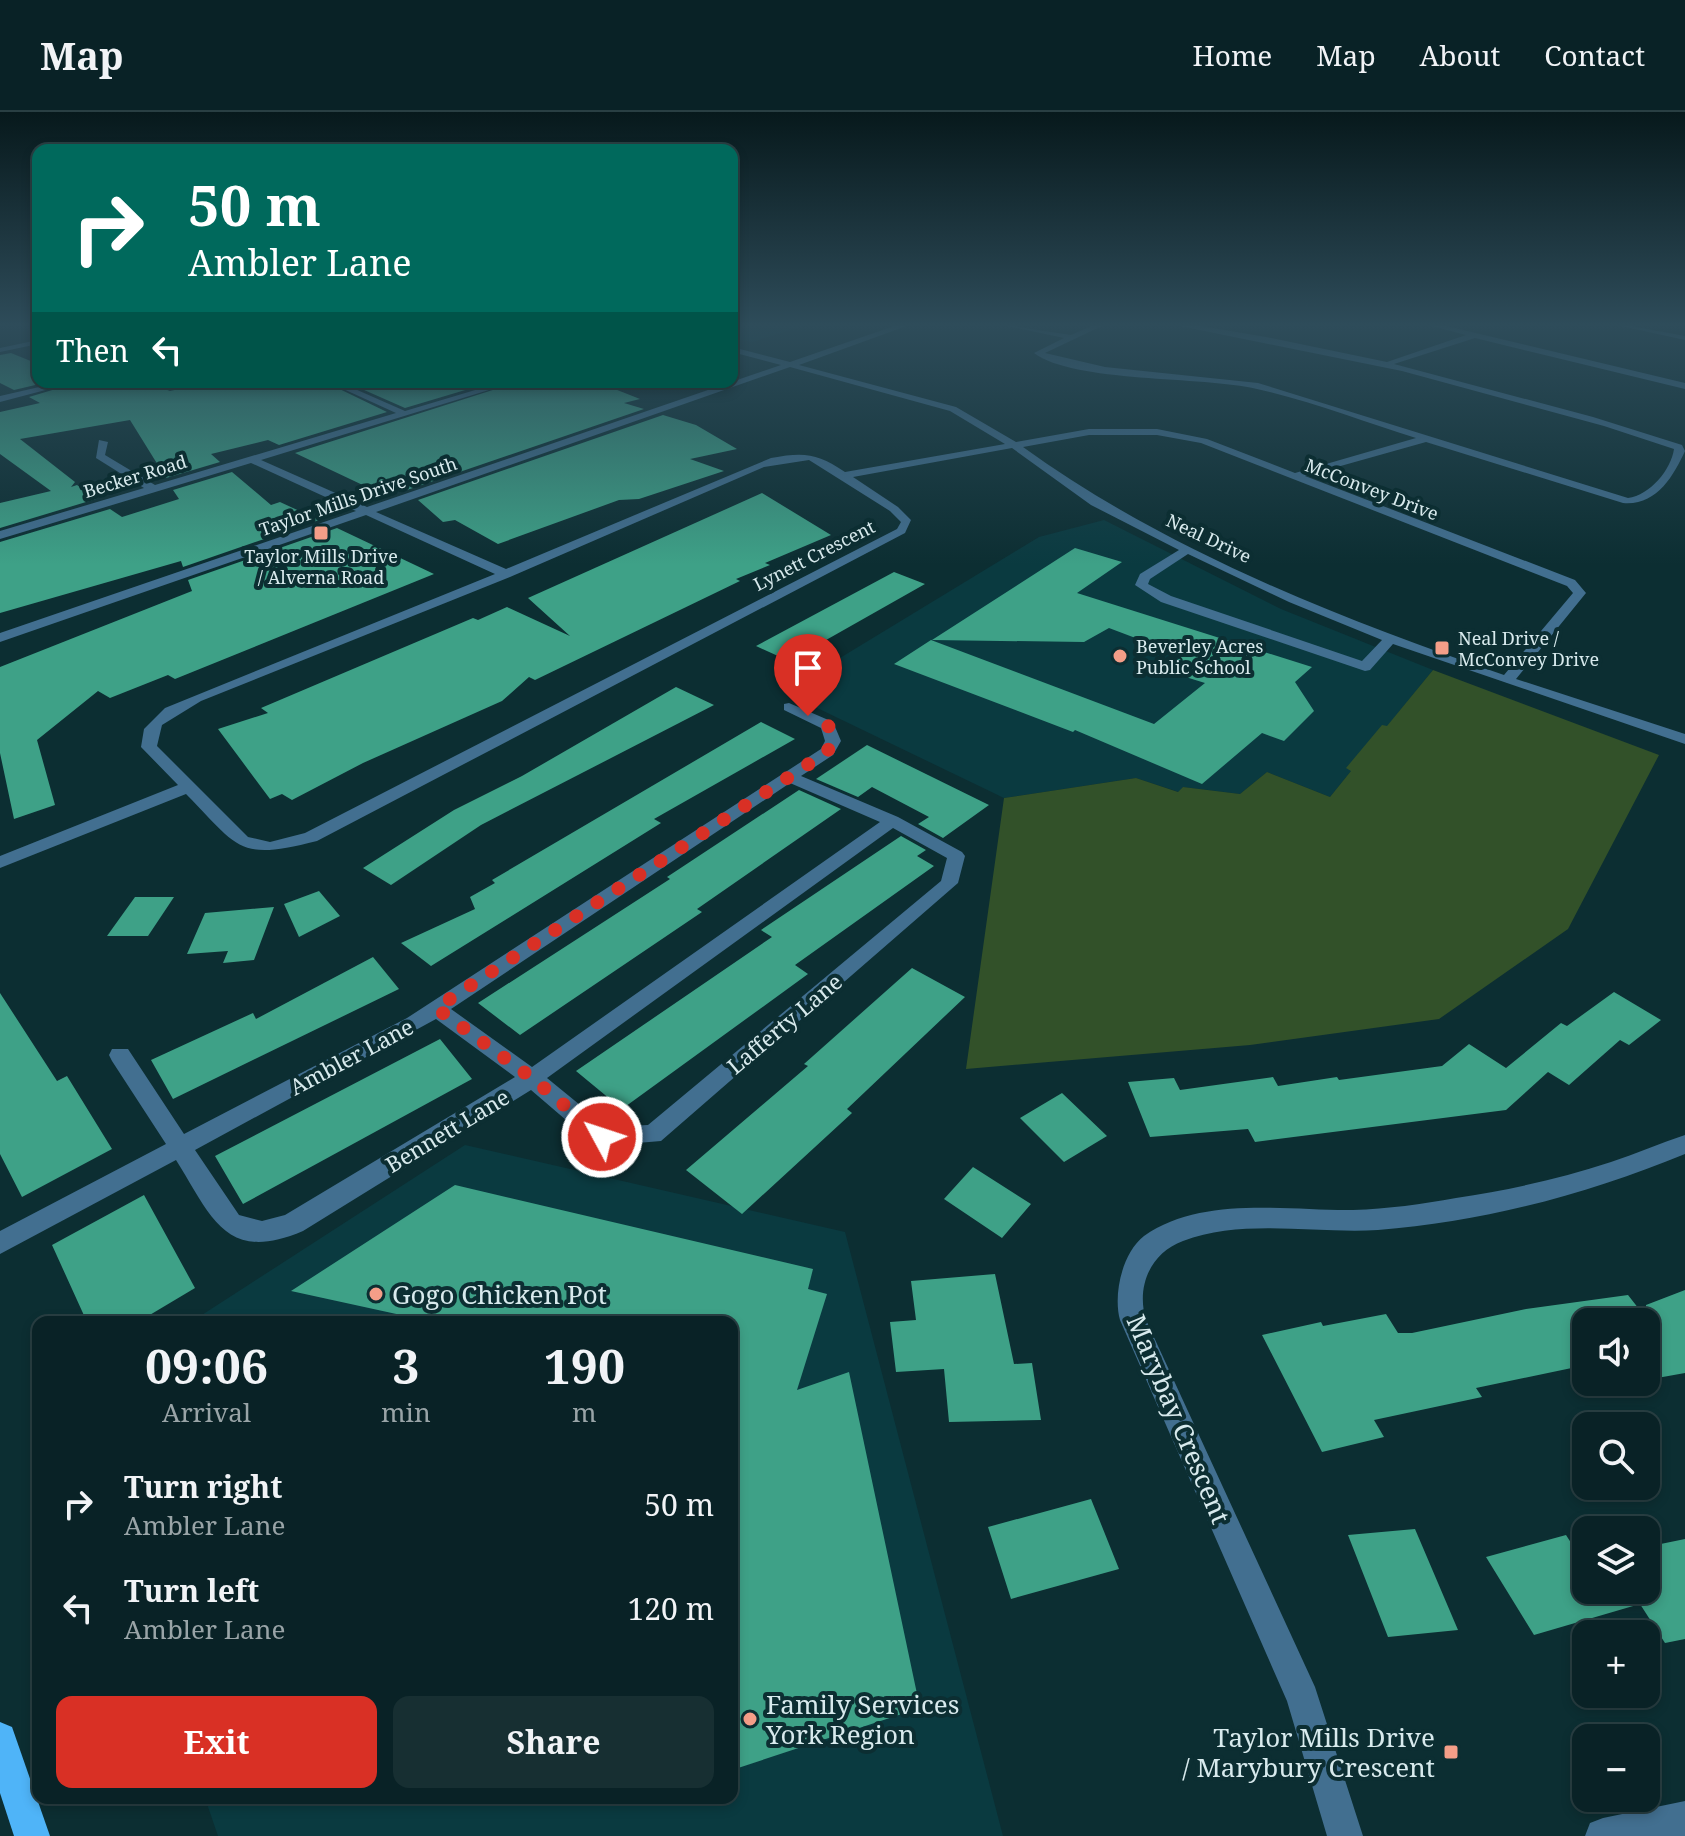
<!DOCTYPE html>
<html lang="en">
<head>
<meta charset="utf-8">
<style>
  body { margin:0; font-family:"Noto Serif",serif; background:#172f32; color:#f1f3f6; height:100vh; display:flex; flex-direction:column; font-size:30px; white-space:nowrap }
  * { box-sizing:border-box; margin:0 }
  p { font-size:26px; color:#99a4a7 }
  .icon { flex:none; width:44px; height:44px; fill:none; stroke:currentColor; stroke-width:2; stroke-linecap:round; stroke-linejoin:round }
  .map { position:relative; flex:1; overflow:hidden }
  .drawer { position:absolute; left:32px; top:1204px; width:706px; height:488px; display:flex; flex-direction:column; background:#092226; border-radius:16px; box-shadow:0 4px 12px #0003,0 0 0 2px #293f43 }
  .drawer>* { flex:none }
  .guide { position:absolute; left:32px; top:32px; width:706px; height:244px; border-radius:16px; box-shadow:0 4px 12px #0003,0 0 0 2px #293f43; background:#00695c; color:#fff; overflow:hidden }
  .controls { position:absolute; left:1572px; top:1196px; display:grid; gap:16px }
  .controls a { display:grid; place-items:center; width:88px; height:88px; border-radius:16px; background:#092226; box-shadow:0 4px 12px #0003,0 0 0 2px #293f43; font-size:40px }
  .pin { position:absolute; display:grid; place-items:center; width:68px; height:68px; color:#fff; margin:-82px -34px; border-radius:50% 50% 50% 0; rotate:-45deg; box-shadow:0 0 8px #0007 }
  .pin .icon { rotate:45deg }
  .me { position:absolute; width:88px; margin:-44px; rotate:310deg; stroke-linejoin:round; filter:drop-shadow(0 0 6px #0008) }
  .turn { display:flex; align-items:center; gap:28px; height:168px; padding:0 24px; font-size:36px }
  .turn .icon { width:104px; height:104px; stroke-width:2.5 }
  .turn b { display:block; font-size:56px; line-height:68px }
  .then { display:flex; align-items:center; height:76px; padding:0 24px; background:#0003; gap:16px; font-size:30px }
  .eta { display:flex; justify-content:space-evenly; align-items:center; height:136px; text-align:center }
  .eta b { font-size:48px; font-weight:700; line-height:56px }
  .cta { display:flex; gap:16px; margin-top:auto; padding:16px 24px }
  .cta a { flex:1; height:92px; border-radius:16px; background:#d93025; color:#fff; font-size:32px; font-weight:700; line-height:92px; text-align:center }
  .cta a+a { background:#172f32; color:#f1f3f6 }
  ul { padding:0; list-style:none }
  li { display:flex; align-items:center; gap:24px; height:104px; padding:0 24px }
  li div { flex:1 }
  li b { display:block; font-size:30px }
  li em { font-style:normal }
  header { display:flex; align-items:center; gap:48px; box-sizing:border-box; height:112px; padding:0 40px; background:#092226; border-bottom:2px solid #293f43 }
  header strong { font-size:38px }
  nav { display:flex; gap:44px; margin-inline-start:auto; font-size:28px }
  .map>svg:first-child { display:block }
  .built { fill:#0a3a40 }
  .green { fill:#325129 }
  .building { fill:#3ea187 }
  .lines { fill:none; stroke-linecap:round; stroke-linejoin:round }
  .minor { fill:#426f90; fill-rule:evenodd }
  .major { fill:#4fb4f8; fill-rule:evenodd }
  .route { stroke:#d93025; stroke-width:14; stroke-dasharray:0 25.2 }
  .poi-dot { fill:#f49e88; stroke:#0c2e32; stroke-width:3 }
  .labels { text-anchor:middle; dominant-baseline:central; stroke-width:8; stroke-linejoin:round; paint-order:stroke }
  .far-street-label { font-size:18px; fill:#d8eaed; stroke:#0c2e32 }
  .far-poi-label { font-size:18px; fill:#d8eaed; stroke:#0c2e32; text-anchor:start }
  .street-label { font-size:22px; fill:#d8eaed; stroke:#0c2e32 }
  .near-poi-label { font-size:26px; fill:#d8eaed; stroke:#0c2e32; text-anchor:start }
  .near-street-label { font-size:26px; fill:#d8eaed; stroke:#0c2e32 }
</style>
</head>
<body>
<header>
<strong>Map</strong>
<nav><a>Home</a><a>Map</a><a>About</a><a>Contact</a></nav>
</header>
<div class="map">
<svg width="1685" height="1724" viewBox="0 0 1685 1724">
  <rect width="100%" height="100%" fill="#0c2e32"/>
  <!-- built -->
  <path class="built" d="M732,212H809L752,230L732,226Z
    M1104,408L1281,497L1433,558L1330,685L1267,660L1240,682L1183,675L1179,680L1136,666L1004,686L784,580L1039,425Z
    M465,1033L845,1120L1003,1724H218L205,1686H732V1210H191Z"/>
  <!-- green -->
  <path class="green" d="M1433,558L1659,643L1568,817L1439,907L1250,933L966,957L1004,686L1136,666L1178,680L1183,675L1240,682L1267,660L1330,685L1351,659L1346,656L1382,613L1387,614Z"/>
  <!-- building -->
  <path class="building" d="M11,241L38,252V270H48L14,278L0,271V243Z
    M79,270L100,276L146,270L170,279L206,271L218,277L249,270H325L387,300L279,333L268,328L211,342L220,350L166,366L130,308L20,327L75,370L71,375L77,373L96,387L0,416V391L51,379L0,342V300L40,291L29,285Z
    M346,270H492L405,296Z
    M518,270H597L640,287L624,291L644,297L407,378L395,368L369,376L295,341Z
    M663,303L696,313L737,337L690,347L724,359L639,387L619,388L498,432L455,408L443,410L418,388Z
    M232,360L271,393L280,390L319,408L183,455L181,449L0,501V430L110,397L122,405L179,387L173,378Z
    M762,381L831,423L765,451L770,453L736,467L740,469L535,568L529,565L502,589L363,651L292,688L282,682L270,687L218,617L268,601L261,596L473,506L478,508L507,495L570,524L528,486Z
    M337,416L434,462L175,567L168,563L110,586L98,579L37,628L55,693L14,707L0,641V555L192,479L188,468Z
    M1075,436L1122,450L1077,481L1312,555L1295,570L1314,599L1284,629L1262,621L1202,672L1075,618L1073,620L894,552L931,528L1154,612L1205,571L1163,558L1183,544L1109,516L1084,530L932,528Z
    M894,460L925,472L789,549L756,534Z
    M676,575L714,593L481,713L391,773L363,756L454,698L522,664Z
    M761,610L795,627L654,707L661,711L431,854L401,831L475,797L470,785L495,771L492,768Z
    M867,633L989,693L943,726L918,712L929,705L872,675L858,685L816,667Z
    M799,678L841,697L697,797L702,800L520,923L478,891L670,767L667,765Z
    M901,724L926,738L917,744L934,754L795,853L808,862L622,997L576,959L772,825L761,818Z
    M319,779L340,804L299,825L284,792Z
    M135,785H174L148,824H107Z
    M274,795L254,848L223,851L228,839L187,842L205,801Z
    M373,845L399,877L173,987L151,948L253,901L256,907Z
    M912,856L965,885L847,997L852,1001L742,1102L686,1058L808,954L804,952Z
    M1614,880L1661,908L1629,933L1620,928L1569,973L1548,960L1506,998L1255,1030L1248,1017L1150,1025L1128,970L1174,966L1180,978L1273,965L1278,974L1337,965L1339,968L1442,954L1469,932L1506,956L1561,911L1567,914Z
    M0,881L57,969L67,964L112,1037L22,1085L0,1042Z
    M440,927L472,967L243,1092L215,1044Z
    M1062,981L1107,1024L1064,1050L1020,1006Z
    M973,1055L1031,1092L1002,1126L944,1087Z
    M455,1073L813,1157L808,1177L827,1182L797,1278L849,1260L920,1596L732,1658V1210H433L291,1179Z
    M144,1083L195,1176L138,1210H87L52,1133Z
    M995,1162L1014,1252L1032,1251L1041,1308L949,1310L944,1257L896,1260L890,1210L916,1208L911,1169Z
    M1685,1178V1261L1646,1268V1210H1586V1253L1476,1276L1482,1285L1374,1308L1384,1325L1322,1340L1262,1223L1321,1210L1323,1214L1386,1202L1398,1221H1412L1526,1197L1628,1183L1646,1206V1193Z
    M1091,1387L1119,1457L1011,1487L988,1415Z
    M1415,1417L1458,1518L1388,1525L1348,1423Z
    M1566,1423L1586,1454V1478H1646V1435L1685,1427V1527L1665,1531L1640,1492L1534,1523L1486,1445Z"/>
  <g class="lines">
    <!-- minor -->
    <path class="minor" d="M900,212H912L799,253L956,295L1016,330L1089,317H1157L1207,327L1295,361L1416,326C1364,310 1311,289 1257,277C1203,264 1074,271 1034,241L1064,226L998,212L1071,223L1096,212H1106L1045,241L1105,255L1258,271L1628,386C1650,383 1671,358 1674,337L1604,314L1402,259L1170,212H1189L1266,225L1387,250L1466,223L1424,212H1438L1685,271V277L1475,226L1394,252L1593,305L1682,333L1685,339C1673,365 1656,394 1623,391L1426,330L1305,364L1575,468L1586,481L1516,567L1685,622V632L1393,532L1370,558L1365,559L1161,490L1135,473L1140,462L1179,438L1091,393L1012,336L853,365L898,395L911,408L905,421L317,729C238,749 240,737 186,682L0,756V744L178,673L141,635L144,617L165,596L495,462L366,403L0,530V521L356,399L251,351L0,427V419L144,376L96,346L99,328L108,330L105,343L155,373L396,301L328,270H339L405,299L502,270H515L261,348L367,395L781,253L732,240V235L790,250ZM790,255L950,299L1005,332L845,360C817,341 804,340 771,346L506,457L376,400ZM1089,323H1157L1201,331L1567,474L1573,481L1504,563C1337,505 1167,439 1023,335ZM809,348L890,399L901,410L897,417L305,721L270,730L248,725L157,634L162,613L201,589L510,465L764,355ZM1188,442L1289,490L1382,528L1362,549L1171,484L1148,472L1150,467Z
      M1620,212L1685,224V228L1621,214Z
      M38,228V232L0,240V236Z
      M61,270H76L0,290V284Z
      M789,591L833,610L841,629L833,643L801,664L898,705L962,740L965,744L958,771L661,1029L602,1034L594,1032L531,978L303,1119C225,1152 212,1105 176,1048L0,1142V1119L166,1032L112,949L109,943L112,937H128L184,1022L407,906L821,637L825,629L821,616L784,598V592ZM790,671L880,710L532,955L451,897ZM893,716L947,746L941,769L648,1013L607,1015L547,966ZM436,907L515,965L285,1103L262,1109L239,1103L195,1038Z
      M1685,1023V1042C1588,1082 1483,1110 1378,1118C1315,1122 1243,1106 1183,1129C1150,1141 1136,1175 1146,1208L1315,1575L1363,1724H1327L1287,1589L1120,1208C1113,1183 1122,1141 1144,1124C1202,1083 1288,1099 1353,1098C1388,1097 1422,1092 1456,1086C1508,1078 1560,1067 1611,1050C1636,1042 1660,1031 1685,1023Z
      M1685,1689V1724H1585L1590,1711L1603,1706Z"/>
    <!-- major -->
    <path class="major" d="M0,1610L12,1615L50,1724H14L0,1681Z"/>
  </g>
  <!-- sky -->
  <linearGradient id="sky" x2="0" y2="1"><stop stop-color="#07191c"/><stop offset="0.47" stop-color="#2e4c5a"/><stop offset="1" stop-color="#2e4c5a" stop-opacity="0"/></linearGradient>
  <rect width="1685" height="453" fill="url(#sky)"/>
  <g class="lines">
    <!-- route -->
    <path class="route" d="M602,1025L532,966L436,896L827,640L833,629L828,613L808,604"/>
  </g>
  <!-- markers -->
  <g class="poi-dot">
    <rect x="313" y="413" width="16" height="16" rx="4"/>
    <rect x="1434" y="528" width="16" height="16" rx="4"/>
    <circle cx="1120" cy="544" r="8"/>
    <circle cx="376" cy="1182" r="8"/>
    <circle cx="750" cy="1607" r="8"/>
    <rect x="1443" y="1632" width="16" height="16" rx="4"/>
  </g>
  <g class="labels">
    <!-- far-street labels -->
    <g class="far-street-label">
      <text transform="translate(135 364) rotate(-17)">Becker Road</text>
      <text transform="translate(1372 377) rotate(21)">McConvey Drive</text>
      <text transform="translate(358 384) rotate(-19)">Taylor Mills Drive South</text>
      <text transform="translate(1209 426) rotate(25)">Neal Drive</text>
      <text transform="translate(814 443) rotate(-27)">Lynett Crescent</text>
    </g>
    <!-- far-poi labels -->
    <g class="far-poi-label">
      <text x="321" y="444" text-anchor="middle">Taylor Mills Drive<tspan x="321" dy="21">/ Alverna Road</tspan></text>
      <text x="1458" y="526">Neal Drive /<tspan x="1458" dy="21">McConvey Drive</tspan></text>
      <text x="1136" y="534">Beverley Acres<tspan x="1136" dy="21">Public School</tspan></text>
    </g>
    <!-- street labels -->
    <g class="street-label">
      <text transform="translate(784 911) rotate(-40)">Lafferty Lane</text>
      <text transform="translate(351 944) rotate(-28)">Ambler Lane</text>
      <text transform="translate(447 1018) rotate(-31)">Bennett Lane</text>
    </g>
    <!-- near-poi labels -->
    <g class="near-poi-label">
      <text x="392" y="1182">Gogo Chicken Pot</text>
      <text x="766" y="1592">Family Services<tspan x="766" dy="30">York Region</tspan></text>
      <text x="1435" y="1625" text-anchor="end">Taylor Mills Drive<tspan x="1435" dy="30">/ Marybury Crescent</tspan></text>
    </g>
    <!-- near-street labels -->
    <g class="near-street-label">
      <text transform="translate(1179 1307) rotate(67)">Marybay Crescent</text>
    </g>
  </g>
</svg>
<div class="controls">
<a><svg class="icon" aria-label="sound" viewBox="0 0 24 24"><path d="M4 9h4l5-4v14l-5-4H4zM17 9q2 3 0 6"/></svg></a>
<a><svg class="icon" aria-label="search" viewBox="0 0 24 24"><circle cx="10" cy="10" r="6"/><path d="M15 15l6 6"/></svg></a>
<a><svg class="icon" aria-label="layers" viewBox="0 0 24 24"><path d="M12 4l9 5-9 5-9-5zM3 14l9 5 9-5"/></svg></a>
<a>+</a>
<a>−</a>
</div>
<div class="pin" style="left:808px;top:604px;background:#d93025"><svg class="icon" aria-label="arrive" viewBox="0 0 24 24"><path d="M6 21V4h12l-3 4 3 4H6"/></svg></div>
<svg class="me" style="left:602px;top:1025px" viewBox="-20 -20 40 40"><circle r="17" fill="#d93025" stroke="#fff" stroke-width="3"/><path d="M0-11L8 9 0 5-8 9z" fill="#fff"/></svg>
<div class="guide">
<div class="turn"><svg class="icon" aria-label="right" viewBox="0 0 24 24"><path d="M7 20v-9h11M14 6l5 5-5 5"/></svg><div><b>50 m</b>Ambler Lane</div></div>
<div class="then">Then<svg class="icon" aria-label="left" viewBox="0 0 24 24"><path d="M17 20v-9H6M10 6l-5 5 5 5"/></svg></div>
</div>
<section class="drawer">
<div class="eta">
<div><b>09:06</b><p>Arrival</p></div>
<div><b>3</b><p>min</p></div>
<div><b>190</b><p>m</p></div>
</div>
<ul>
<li><svg class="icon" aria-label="right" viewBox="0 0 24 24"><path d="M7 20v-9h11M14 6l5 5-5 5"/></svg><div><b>Turn right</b><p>Ambler Lane</p></div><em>50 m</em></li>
<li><svg class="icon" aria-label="left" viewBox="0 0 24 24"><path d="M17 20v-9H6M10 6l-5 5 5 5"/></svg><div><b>Turn left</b><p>Ambler Lane</p></div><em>120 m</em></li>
</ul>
<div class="cta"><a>Exit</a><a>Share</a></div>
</section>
</div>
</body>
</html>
